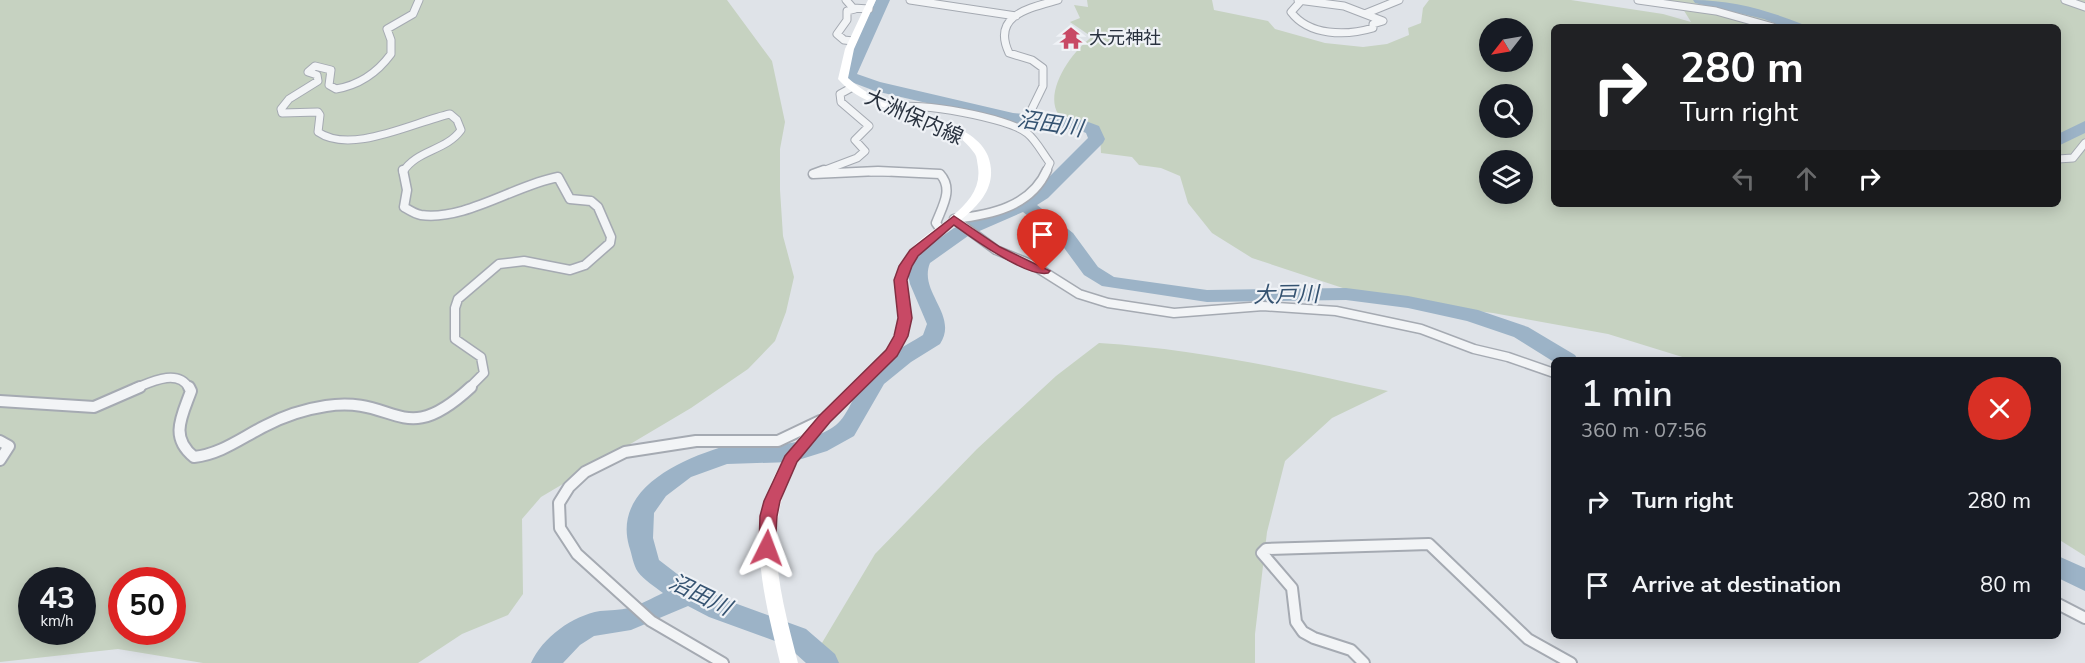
<!DOCTYPE html>
<html lang="en">
<head>
<meta charset="utf-8">
<style>
  body { margin:0; font-family:"Nunito Sans","Noto Sans JP",sans-serif; background:#242831; color:#f1f3f6; height:100vh; display:flex; flex-direction:column; font-size:22px; white-space:nowrap }
  * { box-sizing:border-box; margin:0 }
  p { font-size:20px; color:#9ea1a6 }
  .icon { flex:none; width:33px; height:33px; fill:none; stroke:currentColor; stroke-width:2; stroke-linecap:round; stroke-linejoin:round }
  .map { position:relative; flex:1; overflow:hidden }
  .sheet { position:absolute; left:1551px; top:357px; width:510px; height:282px; display:flex; flex-direction:column; background:#171b24; border-radius:9px; box-shadow:0 3px 15px #0003 }
  .sheet>* { flex:none }
  .hud { position:absolute; left:1551px; top:24px; width:510px; height:183px; border-radius:9px; box-shadow:0 3px 15px #0003; background:#202124; color:#fff; overflow:hidden }
  .needle { width:39px; rotate:239deg }
  .controls { position:absolute; left:1479px; top:18px; display:grid; gap:12px }
  .controls a { display:grid; place-items:center; width:54px; height:54px; border-radius:50%; background:#171b24; box-shadow:0 3px 15px #0003; font-size:30px }
  .speed { position:absolute; left:18px; top:567px; display:flex; gap:12px; font-size:30px; font-weight:700; text-align:center }
  .speed>* { display:grid; place-content:center; width:78px; height:78px; border-radius:50%; background:#171b24; box-shadow:0 3px 15px #0003; line-height:1 }
  .speed small { font-size:15px; font-weight:400 }
  .speed .limit { border:9px solid #d22; background:#fff; color:#111 }
  .pin { position:absolute; display:grid; place-items:center; width:51px; height:51px; color:#fff; margin:-62px -26px; border-radius:50% 50% 50% 0; rotate:-45deg; box-shadow:0 0 6px #0007 }
  .pin .icon { rotate:45deg }
  .me { position:absolute; width:66px; margin:-33px; rotate:3deg; stroke-linejoin:round; filter:drop-shadow(0 0 4px #0008) }
  .turn { display:flex; align-items:center; gap:21px; height:126px; padding:0 30px; font-size:27px }
  .turn .icon { width:78px; height:78px; stroke-width:2.5 }
  .turn b { display:block; font-size:42px; line-height:51px }
  .lanes { display:flex; align-items:center; height:57px; padding:0 30px; background:#0003; justify-content:center; gap:30px; direction:ltr }
  .lanes .off { opacity:.35 }
  .round { display:grid; place-items:center; flex:none; width:63px; height:63px; border-radius:32px; background:#242831 }
  .headline { display:flex; align-items:center; justify-content:space-between; height:102px; padding:0 30px }
  h1 { font-size:36px; font-weight:600; line-height:45px }
  ul { padding:0; list-style:none }
  li { display:flex; align-items:center; gap:18px; height:84px; padding:0 30px }
  li div { flex:1 }
  li b { display:block; font-size:22px }
  li em { font-style:normal }
  .map>svg:first-child { display:block }
  .green { fill:#c6d2c1; fill-rule:evenodd }
  .lines { fill:none; stroke-linecap:round; stroke-linejoin:round }
  .river { fill:#9cb3c7; fill-rule:evenodd }
  .minor-far2-casing { stroke:#a5aab2; stroke-width:9 }
  .minor-far1-casing { stroke:#a5aab2; stroke-width:11 }
  .minor-casing { stroke:#a5aab2; stroke-width:14 }
  .minor-far2 { stroke:#f2f4f6; stroke-width:7 }
  .minor-far1 { stroke:#f2f4f6; stroke-width:8 }
  .minor { stroke:#f2f4f6; stroke-width:10 }
  .secondary { fill:#fff; fill-rule:evenodd }
  .route { fill:#c84965; stroke:#822f42; stroke-width:1.5 }
  .labels { text-anchor:middle; dominant-baseline:central; stroke-width:4.5; stroke-linejoin:round; paint-order:stroke }
  .far-poi-label { font-size:18px; fill:#29323f; stroke:#eff2f6; text-anchor:start }
  .street-label { font-size:21px; fill:#29323f; stroke:#eff2f6 }
  .water-label { font-size:22px; font-style:italic; fill:#355371; stroke:#eff2f6 }
</style>
</head>
<body>
<div class="map">
<svg width="2085" height="663" viewBox="0 0 2085 663">
  <rect width="100%" height="100%" fill="#dfe3e8"/>
  <!-- green -->
  <path class="green" d="M0,0H727L772,61L785,122L780,149V190L783,236L794,277L786,312L775,341L748,369L691,408L541,497L522,519L523,594L508,615L462,634L418,663H203L118,649L0,662ZM32,580H82V632H32ZM122,580H172V632H122Z
    M1087,0H1212L1214,10L1268,21L1275,29L1325,43L1363,47L1387,44L1409,35L1408,28L1421,23L1423,8L1429,0H1571L1663,14L1691,22L1683,9L1668,0H2085V556L2058,539V360H1692L1608,334L1493,313L1418,304L1364,295L1252,258L1212,233L1188,203L1180,176L1161,168L1139,165L1132,157L1101,153L1100,133L1087,123L1058,114C1044,91 1072,51 1092,37L1070,22L1080,18L1074,5L1088,7ZM1554,27H2058V204H1554ZM1490,28H1522V62H1490ZM1490,94H1522V128H1490ZM1490,160H1522V194H1490Z
    M1099,343C1197,349 1292,370 1388,391L1332,418L1285,461L1267,532L1255,634V663H810L875,554L977,449L1056,376Z"/>
  <g class="lines">
    <!-- river -->
    <path class="river" d="M876,0H890L857,74L880,82L1013,113L1083,120L1099,126L1105,139L1103,143L1048,198L1037,205L1073,233L1098,267L1114,277L1207,290L1346,288L1408,296L1478,310L1528,327L1575,355L1578,360L1554,362L1514,337L1467,321L1408,308L1346,300L1207,302L1102,286L1084,275L1059,241L1023,212L968,236L930,263C918,292 959,315 940,344L911,362L884,384L854,436L827,451L792,462L727,464L691,477L666,496L654,513L653,538L659,560L685,580L729,601L806,629L835,654L839,663H806L786,645L709,617L688,606L631,630L594,636L580,645L563,663H531C543,637 572,616 600,611C610,610 620,610 629,608C640,605 652,598 663,593C655,587 644,580 638,572C633,565 632,554 629,546C613,488 682,459 725,446C763,445 803,449 836,425C848,416 857,388 867,375C881,358 905,346 923,335L927,324L910,284L907,270L914,256L954,228L1019,201L1036,190L1088,138L1086,133L1079,130L1013,123L875,91L846,80L841,73Z
      M1693,0C1731,0 1767,10 1802,24L1804,27H1784L1764,19L1695,3Z
      M2085,121V133L2058,146V134Z
      M2058,556L2085,568V591L2058,578Z"/>
    <!-- minor-far2 casing -->
    <g class="minor-far2-casing">
      <path id="minor-far2" d="M846,0L853,8L869,9
        M910,0L1016,16
        M1298,0L1344,6L1383,21L1373,24V28C1346,36 1309,36 1291,12L1300,2
        M1638,0L1716,11L1773,27
        M2065,0L2085,7
        M1367,13L1399,0
        M853,41L844,40L837,34L847,20V11L855,9
        M894,108C916,101 1009,118 1027,133C1036,140 1043,154 1050,163L1046,172
        M1019,128L1024,125L1043,86V68L1032,60L1009,53C991,15 1030,8 1058,0
        M2058,159L2073,158L2085,143
        M403,172C416,150 446,151 461,130L457,120L450,114C414,122 351,155 318,132L320,115L318,112L282,113L281,109L289,99L318,81L317,75L308,72L315,66L331,70L329,85L336,89C360,85 377,73 391,54V40L387,29L413,14L419,0
        M820,172L857,158L865,151L855,140L869,126L841,102L840,94L851,88
        M871,172H889"/>
    </g>
    <!-- minor-far1 casing -->
    <g class="minor-far1-casing">
      <path id="minor-far1" d="M403,170L407,190L404,207C409,210 415,214 421,215C465,221 515,185 558,177L570,199L591,201L598,207L611,237L610,243L585,265L570,270L524,261L499,264L458,299L455,308V339L481,357L484,373L469,388
        M824,170L813,174L878,171L940,174C954,189 942,207 936,223L941,230
        M954,219C990,215 1031,207 1047,170
        M954,219L996,250L1033,265L1079,294L1108,303L1174,313L1263,306L1336,311L1421,329L1474,349L1508,357L1554,373
        M136,388C153,381 178,369 189,388"/>
    </g>
    <!-- minor casing -->
    <g class="minor-casing">
      <path id="minor" d="M189,387L191,391C182,416 169,437 194,457C221,454 241,438 265,426C284,416 306,409 326,406C397,395 402,451 471,387
        M0,401L94,407L140,387
        M0,441L9,446L0,460
        M2058,604L2085,618
        M723,663L651,621L577,554L560,528L559,503L569,487L585,472L625,452L696,441H778L820,421
        M1364,663L1351,650L1314,638L1303,632L1296,622L1292,588L1262,553L1266,549L1429,544L1528,639L1571,663"/>
    </g>
    <!-- minor-far2 -->
    <use href="#minor-far2" class="minor-far2"/>
    <!-- minor-far1 -->
    <use href="#minor-far1" class="minor-far1"/>
    <!-- minor -->
    <use href="#minor" class="minor"/>
    <!-- secondary -->
    <path class="secondary" d="M868,0H876L854,49L848,78C859,88 869,94 882,100C911,111 976,124 988,156C1007,208 933,229 913,264C899,286 920,313 904,343C895,359 882,372 869,384C837,415 800,447 785,489C765,546 784,607 798,663H780C767,607 748,545 769,489C785,446 820,414 853,383C864,372 878,361 888,348C912,313 880,284 910,250C932,225 984,207 978,167C977,162 977,157 975,154C949,112 872,119 838,79L845,49Z"/>
  </g>
  <!-- route -->
  <path class="route" d="M954,216L1000,247L1050,271L1048,273C1027,278 972,238 954,225L918,256L912,266L907,280L912,318L908,336L897,356L830,422L797,462L780,501L777,516L775,548L773,553L767,555L761,553L759,548L760,516L764,501L785,456L820,415L886,350L894,336L898,318L894,280L899,266L910,250Z"/>
  <!-- icons -->
  <defs>
    <g id="temple-bare" transform="scale(1.8)"><path d="M0-6L5-2H3V0L6.5 2.5H4V6H1.5V3h-3V6H-4V2.5H-6.5L-3 0V-2H-5Z" fill="#c84965" stroke="#eff2f6" stroke-width="2.5" paint-order="stroke"/></g>
  </defs>
  <g fill-rule="evenodd">
    <use href="#temple-bare" x="1071" y="38"/>
  </g>
  <g class="labels">
    <!-- far-poi labels -->
    <g class="far-poi-label">
      <text x="1089" y="38">大元神社</text>
    </g>
    <!-- street labels -->
    <g class="street-label">
      <text transform="translate(914 117) rotate(24)">大洲保内線</text>
    </g>
    <!-- water labels -->
    <g class="water-label">
      <text transform="translate(1050 124) rotate(9)">沼田川</text>
      <text transform="translate(1286 295) rotate(-1)">大戸川</text>
      <text transform="translate(700 595) rotate(26)">沼田川</text>
    </g>
  </g>
</svg>
<div class="controls">
<a><svg class="needle" viewBox="-14 -14 28 28"><path d="M0-13l5 13h-10z" fill="#e53935"/><path d="M0 13l5-13h-10z" fill="#9ea1a6"/></svg></a>
<a><svg class="icon" aria-label="search" viewBox="0 0 24 24"><circle cx="10" cy="10" r="6"/><path d="M15 15l6 6"/></svg></a>
<a><svg class="icon" aria-label="layers" viewBox="0 0 24 24"><path d="M12 4l9 5-9 5-9-5zM3 14l9 5 9-5"/></svg></a>
</div>
<div class="speed"><div>43<small>km/h</small></div><div class="limit">50</div></div>
<div class="pin" style="left:1043px;top:271px;background:#d93025"><svg class="icon" aria-label="arrive" viewBox="0 0 24 24"><path d="M6 21V4h12l-3 4 3 4H6"/></svg></div>
<svg class="me" style="left:767px;top:548px" viewBox="-20 -20 40 40"><path d="M0-17L14 15 0 8-14 15z" fill="#c84965" stroke="#fff" stroke-width="4"/></svg>
<div class="hud">
<div class="turn"><svg class="icon" aria-label="right" viewBox="0 0 24 24"><path d="M7 20v-9h11M14 6l5 5-5 5"/></svg><div><b>280 m</b>Turn right</div></div>
<div class="lanes"><svg class="icon off" aria-label="left" viewBox="0 0 24 24"><path d="M17 20v-9H6M10 6l-5 5 5 5"/></svg><svg class="icon off" aria-label="ahead" viewBox="0 0 24 24"><path d="M12 20V5M6 11l6-6 6 6"/></svg><svg class="icon" aria-label="right" viewBox="0 0 24 24"><path d="M7 20v-9h11M14 6l5 5-5 5"/></svg></div>
</div>
<section class="sheet">
<div class="headline"><div><h1>1 min</h1><p>360 m · 07:56</p></div><a class="round" style="background:#d93025;color:#fff"><svg class="icon" aria-label="close" viewBox="0 0 24 24"><path d="M6 6l12 12M18 6L6 18"/></svg></a></div>
<ul>
<li><svg class="icon" aria-label="right" viewBox="0 0 24 24"><path d="M7 20v-9h11M14 6l5 5-5 5"/></svg><div><b>Turn right</b></div><em>280 m</em></li>
<li><svg class="icon" aria-label="arrive" viewBox="0 0 24 24"><path d="M6 21V4h12l-3 4 3 4H6"/></svg><div><b>Arrive at destination</b></div><em>80 m</em></li>
</ul>
</section>
</div>
</body>
</html>
